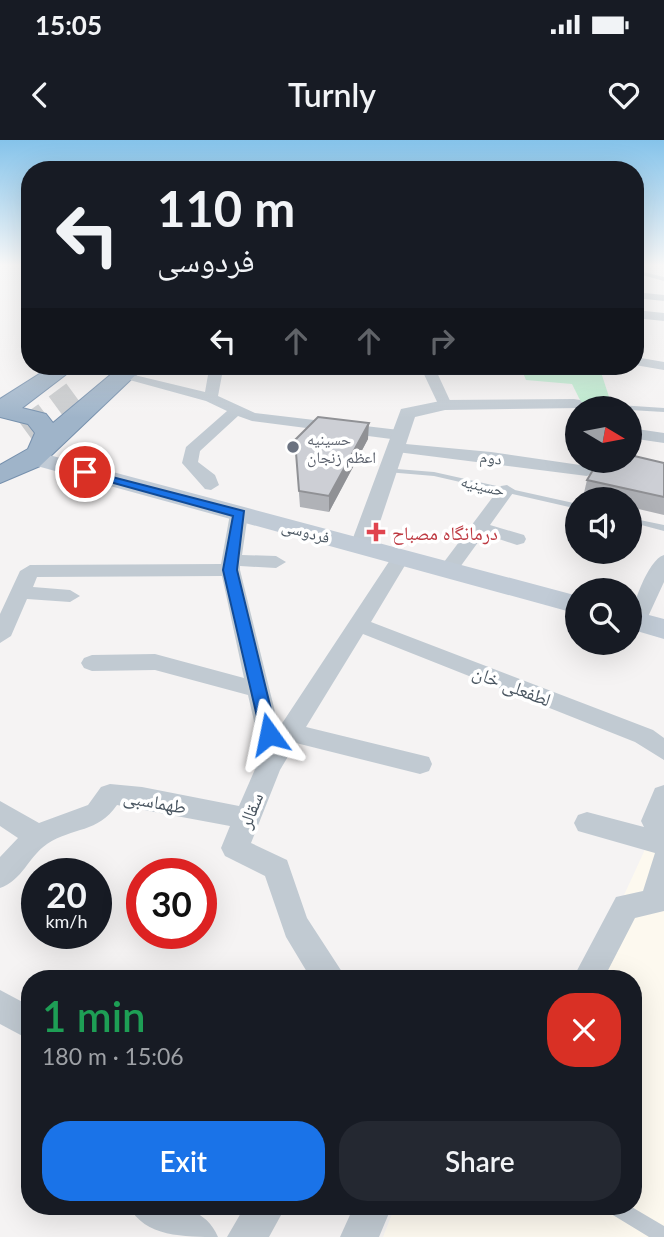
<!DOCTYPE html>
<html lang="en">
<head>
<meta charset="utf-8">
<style>
  body { margin:0; font-family:Lato,"Noto Naskh Arabic",sans-serif; background:#242831; color:#f1f3f6; height:100vh; display:flex; flex-direction:column; font-size:26px; white-space:nowrap }
  * { box-sizing:border-box; margin:0 }
  p { font-size:23px; color:#9ea1a6 }
  .icon { flex:none; width:38px; height:38px; fill:none; stroke:currentColor; stroke-width:2; stroke-linecap:round; stroke-linejoin:round }
  .map { position:relative; flex:1; overflow:hidden }
  .sheet { position:absolute; left:21px; top:830px; width:621px; height:245px; display:flex; flex-direction:column; background:#171b24; border-radius:28px; box-shadow:0 7px 28px #0002 }
  .sheet>* { flex:none }
  .guide { position:absolute; left:21px; top:21px; width:623px; height:214px; border-radius:28px; box-shadow:0 7px 28px #0002; background:#171b24; color:#f1f3f6; overflow:hidden }
  .needle { width:46px; rotate:100deg }
  .tools { position:absolute; left:565px; top:256px; display:grid; gap:14px }
  .tools a { display:grid; place-items:center; width:77px; height:77px; border-radius:50%; background:#171b24; box-shadow:0 7px 28px #0002; font-size:35px }
  .speed { position:absolute; left:21px; top:718px; display:flex; gap:14px; font-size:35px; font-weight:700; text-align:center }
  .speed>* { display:grid; place-content:center; width:91px; height:91px; border-radius:50%; background:#171b24; box-shadow:0 7px 28px #0002; line-height:1 }
  .speed small { font-size:18px; font-weight:400 }
  .speed .limit { border:10px solid #d22; background:#fff; color:#111 }
  .pin { position:absolute; display:grid; place-items:center; width:60px; height:60px; color:#fff; margin:-30px; border:4px solid #fff; border-radius:50%; box-shadow:0 2px 7px #0007 }
  .me { position:absolute; width:77px; margin:-38px; rotate:348deg; stroke-linejoin:round; filter:drop-shadow(0 0 5px #0008) }
  .turn { display:flex; align-items:center; gap:24px; height:147px; padding:0 21px; font-size:32px }
  .turn .icon { width:91px; height:91px; stroke-width:2.5 }
  .turn b { display:block; font-size:49px; line-height:60px }
  .lanes { display:flex; align-items:center; height:66px; padding:0 21px; background:#0003; justify-content:center; gap:35px; direction:ltr }
  .lanes .off { opacity:.35 }
  .round { display:grid; place-items:center; flex:none; width:74px; height:74px; border-radius:28px; background:#242831 }
  .head { display:flex; align-items:center; justify-content:space-between; height:119px; padding:0 21px }
  h1 { font-size:42px; font-weight:600; line-height:52px; color:#1e9e55 }
  .action { display:flex; gap:14px; margin-top:auto; padding:14px 21px }
  .action a { flex:1; height:80px; border-radius:28px; background:#1a73e8; color:#fff; font-size:28px; font-weight:600; line-height:80px; text-align:center }
  .action a+a { background:#242831; color:#f1f3f6 }
  .status { display:flex; justify-content:space-between; align-items:center; height:49px; padding:0 35px; background:#171b24; direction:ltr }
  .status svg { height:19px; fill:currentColor }
  header { display:flex; justify-content:space-between; align-items:center; height:91px; padding:0 21px; background:#171b24; font-size:32px; font-weight:600 }
  .map>svg:first-child { display:block }
  .commercial { fill:#fdf9ef }
  .green { fill:#c3f1d5 }
  .lines { fill:none; stroke-linecap:round; stroke-linejoin:round }
  .trunk-tunnel { stroke:#caccce; stroke-width:26; stroke-dasharray:26 13; stroke-linecap:butt }
  .trunk-casing { stroke:#7690ad; stroke-width:2 }
  .service { fill:#c1cad2; fill-rule:evenodd }
  .minor { fill:#c1cad2; fill-rule:evenodd }
  .tertiary { fill:#c1cad2; fill-rule:evenodd }
  .secondary { fill:#c1cbd6; fill-rule:evenodd }
  .trunk { fill:#9fb4c9; fill-rule:evenodd }
  .wall { fill:#b0b2b7 }
  .shaded-wall { fill:#909195 }
  .building { fill:#cdcfd5; stroke:#909195; stroke-width:2 }
  .route { fill:#1a73e8; stroke:#114b97; stroke-width:2 }
  .worship-dot { fill:#6b7280; stroke:#fff; stroke-width:2.5 }
  .health-dot { fill:#e0444e; stroke:#fff; stroke-width:2.5 }
  .labels { text-anchor:middle; dominant-baseline:central; stroke-width:7; stroke-linejoin:round; paint-order:stroke }
  .far-worship-label { font-size:16px; fill:#5b616d; stroke:#fff; text-anchor:start }
  .far-street-label { font-size:16px; fill:#4a5661; stroke:#fff }
  .health-label { font-size:19px; fill:#be3a42; stroke:#fff; text-anchor:start }
  .street-label { font-size:19px; fill:#4a5661; stroke:#fff }
</style>
</head>
<body>
<div class="status"><b>15:05</b><svg viewBox="0 0 49 12"><path d="M0 12V9h3v3zM5 12V6h3v6zM10 12V3h3v9zM15 12V0h3v12zM26 1h20v11H26zM47 4h2v5h-2z"/></svg></div>
<header><svg class="icon" aria-label="back" viewBox="0 0 24 24"><path d="M15 5l-7 7 7 7"/></svg>Turnly<svg class="icon" aria-label="heart" viewBox="0 0 24 24"><path d="M12 20l-8-8c-3-5 5-10 8-4 3-6 11-1 8 4z"/></svg></header>
<div class="map">
<svg width="664" height="1097" viewBox="0 0 664 1097">
  <rect width="100%" height="100%" fill="#f5f3f3"/>
  <!-- commercial -->
  <path class="commercial" d="M664,668V1097H383L395,1066H634V838H586Z"/>
  <!-- green -->
  <path class="green" d="M520,226H599L611,263L581,262L572,244L526,240Z"/>
  <g class="lines">
    <!-- trunk-tunnel -->
    <path class="trunk-tunnel" d="M25,290L74,254"/>
    <!-- trunk casing -->
    <g class="trunk-casing">
      <path id="trunk" d="M52,226H77L22,268L46,274L53,283L121,226H145L40,326L0,343V325L28,309L35,293L28,284L0,277V259Z"/>
    </g>
    <!-- service -->
    <path class="service" d="M635,130L664,137V141L635,133Z
      M574,262L664,268V272L630,270V268L572,265V263Z
      M384,328L434,332L578,364V369L434,336L387,332L383,330Z
      M630,378L664,385V391L630,382Z
      M605,1066H630L664,1086V1097H649L608,1072Z"/>
    <!-- minor -->
    <path class="minor" d="M635,152L664,155V161L635,158Z
      M635,170L664,173V181L635,178Z
      M635,217L664,222V230L635,225Z
      M215,226H229L222,235L218,256L255,273L399,290L407,295L399,300L252,281L238,276L200,311L198,322L215,335L219,345L211,350L205,349L182,323L186,307L227,271L206,261L115,236L122,232L205,252L208,235Z
      M420,226H434L452,265L450,268H440Z
      M630,288L664,293V303L630,298Z
      M395,303L491,312L587,326L595,331L587,336L389,311L387,308Z
      M507,345L515,350L490,385L524,395L526,399L524,403L517,405L484,394L455,434H441L438,430L501,346Z
      M239,369L248,374L242,415L276,416L286,422L276,428L240,426V430L279,588L392,417L401,411L410,417L371,482L653,590L664,598V620L635,602L363,494L306,587L429,617L432,624L429,631L420,634L296,603L280,630L251,703L287,720L307,778L346,838L310,837L286,797L265,736L225,716L221,708L230,686L117,665C98,693 73,687 47,704C29,716 22,741 0,748V717L18,698L0,686V661L39,683L88,665L101,647L110,644L142,647L239,666L256,627L249,612L257,594L248,555L155,530L92,531L84,528L81,523L84,518L92,515L155,514L244,538L222,436L37,437L33,447L70,450L80,456L70,462L27,459L11,496L0,503V474L20,431L30,425L221,424L230,374Z
      M664,415V442L646,481L643,486H630C630,470 648,419 664,415Z
      M664,645V771L635,778L604,838H573L616,757L643,751L655,713L578,691L574,683L578,675L587,672L644,687L641,681L655,648Z
      M0,850L30,866V900L0,884Z
      M129,1066C162,1065 203,1061 218,1097C185,1097 144,1097 129,1066Z
      M245,1066H286L269,1097H227Z
      M354,1066H392L379,1097H340Z"/>
    <!-- tertiary -->
    <path class="tertiary" d="M574,259L580,260L583,264L580,268L445,270L415,277L372,406L361,413L350,406L401,269L445,260Z"/>
    <!-- secondary -->
    <path class="secondary" d="M34,311L578,456V474L26,323L23,318Z
      M630,470L664,479V499L630,489Z"/>
    <!-- trunk -->
    <use href="#trunk" class="trunk"/>
  </g>
  <!-- wall -->
  <path class="wall" d="M368,299L329,372L300,367L295,300Z
    M664,323V375L630,367V359H592L583,357L587,340Z"/>
  <!-- shaded-wall -->
  <path class="shaded-wall" d="M369,283L368,299L329,372V356Z"/>
  <!-- building -->
  <path class="building" d="M318,277L369,283L329,356L299,351L295,300Z
    M630,315L664,323V357L587,340L599,320H630Z"/>
  <!-- sky -->
  <linearGradient id="sky" x2="0" y2="1"><stop stop-color="#85c3ea"/><stop offset="0.45" stop-color="#fafafa"/><stop offset="1" stop-color="#fafafa" stop-opacity="0"/></linearGradient>
  <rect width="664" height="278" fill="url(#sky)"/>
  <!-- route -->
  <path class="route" d="M81,329L244,371L237,430L277,594L275,598H263L261,594L223,430L233,376L81,334Z"/>
  <!-- markers -->
  <circle class="worship-dot" cx="293" cy="307" r="7"/>
  <path class="health-dot" d="M372.5 381.5h7v7h7v7h-7v7h-7v-7h-7v-7h7z"/>
  <g class="labels">
    <!-- far-worship labels -->
    <g class="far-worship-label">
      <text x="307" y="298">حسینیه<tspan x="307" dy="18">اعظم زنجان</tspan></text>
    </g>
    <!-- far-street labels -->
    <g class="far-street-label">
      <text transform="translate(491 317) rotate(7)">دوم</text>
      <text transform="translate(483 345) rotate(13)">حسینیه</text>
      <text transform="translate(306 391) rotate(15)">فردوسی</text>
    </g>
    <!-- health labels -->
    <g class="health-label">
      <text x="392" y="392">درمانگاه مصباح</text>
    </g>
    <!-- street labels -->
    <g class="street-label">
      <text transform="translate(512 545) rotate(21)">لطفعلی خان</text>
      <text transform="translate(155 661) rotate(10)">طهماسبی</text>
      <text transform="translate(250 670) rotate(-68)">سقالر</text>
    </g>
  </g>
</svg>
<div class="tools">
<a><svg class="needle" viewBox="-14 -14 28 28"><path d="M0-13l5 13h-10z" fill="#e53935"/><path d="M0 13l5-13h-10z" fill="#9ea1a6"/></svg></a>
<a><svg class="icon" aria-label="sound" viewBox="0 0 24 24"><path d="M4 9h4l5-4v14l-5-4H4zM17 9q2 3 0 6"/></svg></a>
<a><svg class="icon" aria-label="search" viewBox="0 0 24 24"><circle cx="10" cy="10" r="6"/><path d="M15 15l6 6"/></svg></a>
</div>
<div class="speed"><div>20<small>km/h</small></div><div class="limit">30</div></div>
<div class="pin" style="left:85px;top:332px;background:#d93025"><svg class="icon" aria-label="arrive" viewBox="0 0 24 24"><path d="M6 21V4h12l-3 4 3 4H6"/></svg></div>
<svg class="me" style="left:269px;top:594px" viewBox="-20 -20 40 40"><path d="M0-17L14 15 0 8-14 15z" fill="#1a73e8" stroke="#fff" stroke-width="4"/></svg>
<div class="guide">
<div class="turn"><svg class="icon" aria-label="left" viewBox="0 0 24 24"><path d="M17 20v-9H6M10 6l-5 5 5 5"/></svg><div><b>110 m</b>فردوسی</div></div>
<div class="lanes"><svg class="icon" aria-label="left" viewBox="0 0 24 24"><path d="M17 20v-9H6M10 6l-5 5 5 5"/></svg><svg class="icon off" aria-label="ahead" viewBox="0 0 24 24"><path d="M12 20V5M6 11l6-6 6 6"/></svg><svg class="icon off" aria-label="ahead" viewBox="0 0 24 24"><path d="M12 20V5M6 11l6-6 6 6"/></svg><svg class="icon off" aria-label="right" viewBox="0 0 24 24"><path d="M7 20v-9h11M14 6l5 5-5 5"/></svg></div>
</div>
<section class="sheet">
<div class="head"><div><h1>1 min</h1><p>180 m · 15:06</p></div><a class="round" style="background:#d93025;color:#fff"><svg class="icon" aria-label="close" viewBox="0 0 24 24"><path d="M6 6l12 12M18 6L6 18"/></svg></a></div>
<div class="action"><a>Exit</a><a>Share</a></div>
</section>
</div>
</body>
</html>
